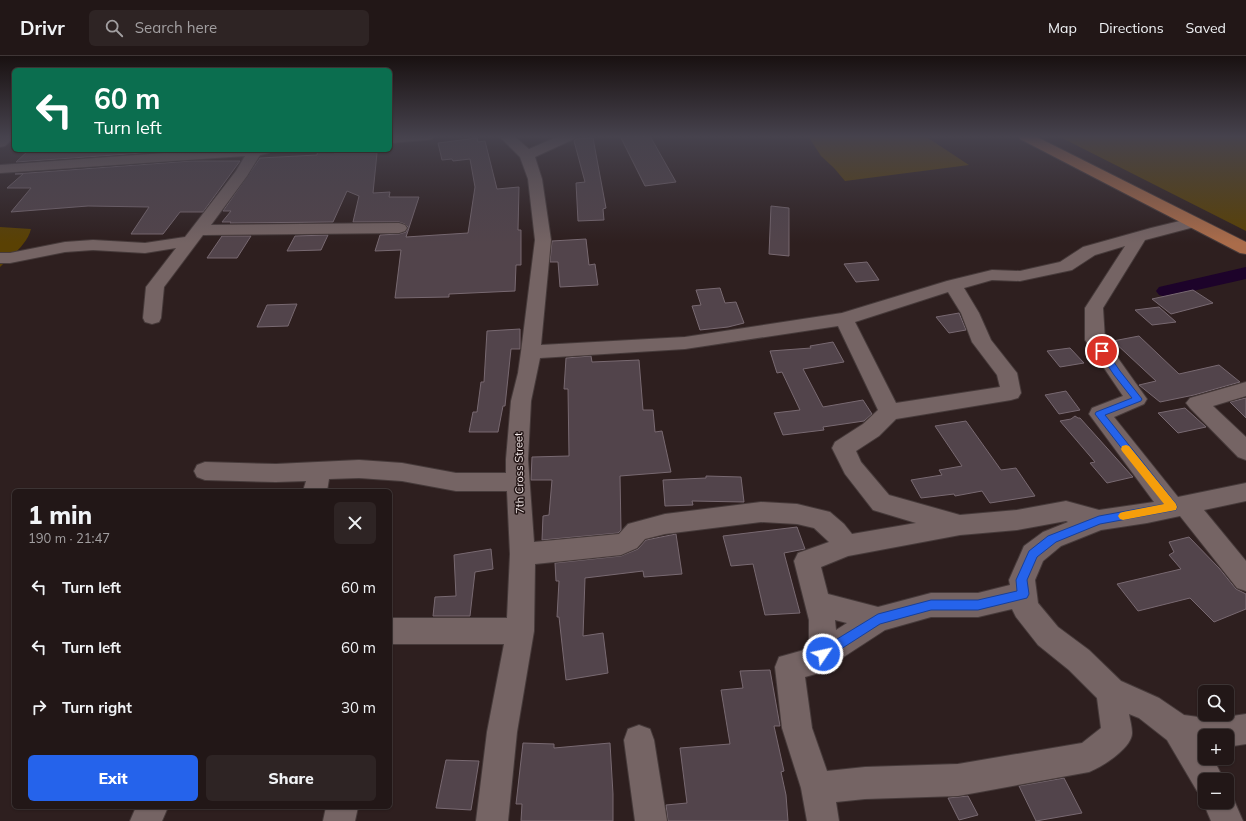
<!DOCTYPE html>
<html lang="en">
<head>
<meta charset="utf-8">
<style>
  body { margin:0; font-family:Mulish,sans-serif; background:#2e2424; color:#f1f3f6; height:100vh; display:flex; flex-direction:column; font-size:15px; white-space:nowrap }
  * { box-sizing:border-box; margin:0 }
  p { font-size:13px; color:#a29fa1 }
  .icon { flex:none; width:22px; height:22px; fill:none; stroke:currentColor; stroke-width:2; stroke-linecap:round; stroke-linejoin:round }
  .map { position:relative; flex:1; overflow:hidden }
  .side { position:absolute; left:12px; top:433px; width:380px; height:320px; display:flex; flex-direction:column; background:#221717; border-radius:6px; box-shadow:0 1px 3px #0004,0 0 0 1px #3f3636 }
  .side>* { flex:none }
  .guide { position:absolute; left:12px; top:12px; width:380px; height:84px; border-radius:6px; box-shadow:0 1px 3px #0004,0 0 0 1px #3f3636; background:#0b6e4f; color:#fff; overflow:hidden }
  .buttons { position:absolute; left:1198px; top:629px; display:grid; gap:8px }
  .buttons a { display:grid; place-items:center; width:36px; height:36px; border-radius:6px; background:#221717; box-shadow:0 1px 3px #0004,0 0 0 1px #3f3636; font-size:20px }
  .pin { position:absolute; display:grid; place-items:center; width:34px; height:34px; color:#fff; margin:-17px; border:2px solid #fff; border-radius:50%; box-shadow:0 1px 4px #0007 }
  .me { position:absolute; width:44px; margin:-22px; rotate:56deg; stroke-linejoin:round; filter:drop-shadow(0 0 3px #0008) }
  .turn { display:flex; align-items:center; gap:14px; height:84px; padding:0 16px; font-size:18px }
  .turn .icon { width:52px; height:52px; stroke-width:2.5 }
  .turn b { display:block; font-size:28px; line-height:34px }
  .round { display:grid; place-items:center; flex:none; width:42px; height:42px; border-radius:6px; background:#2e2424 }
  .headline { display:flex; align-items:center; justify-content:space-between; height:68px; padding:0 16px }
  h1 { font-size:24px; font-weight:800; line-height:30px }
  .primary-button { display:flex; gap:8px; margin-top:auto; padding:8px 16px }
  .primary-button a { flex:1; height:46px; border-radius:6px; background:#2563eb; color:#fff; font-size:16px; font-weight:800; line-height:46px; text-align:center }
  .primary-button a+a { background:#2e2424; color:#f1f3f6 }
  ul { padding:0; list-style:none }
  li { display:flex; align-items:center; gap:12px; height:60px; padding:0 16px }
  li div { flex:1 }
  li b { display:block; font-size:15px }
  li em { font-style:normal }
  header { display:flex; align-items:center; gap:24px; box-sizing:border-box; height:56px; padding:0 20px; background:#221717; border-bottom:1px solid #3f3636 }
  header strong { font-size:19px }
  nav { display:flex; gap:22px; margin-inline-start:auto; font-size:14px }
  .search { width:280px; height:36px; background:#2e2424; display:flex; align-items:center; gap:10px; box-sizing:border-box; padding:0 14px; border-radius:6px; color:#a29fa1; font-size:15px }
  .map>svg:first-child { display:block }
  .green { fill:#5a4103 }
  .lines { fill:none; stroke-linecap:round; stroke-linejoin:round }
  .canal { fill:#1d032a; fill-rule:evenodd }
  .building { fill:#52444b; stroke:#786971 }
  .minor-casing { stroke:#463a3a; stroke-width:2 }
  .major-casing { stroke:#463a3a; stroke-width:2 }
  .minor { fill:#756464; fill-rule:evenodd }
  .major { fill:#aa6c4a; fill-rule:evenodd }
  .route { fill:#2563eb; stroke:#184099 }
  .slow { fill:#f59e0b }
  .labels { text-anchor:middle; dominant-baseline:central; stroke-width:3; stroke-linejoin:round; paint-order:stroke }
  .street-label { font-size:11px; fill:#f3e9e9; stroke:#241616 }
</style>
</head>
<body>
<header>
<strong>Drivr</strong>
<div class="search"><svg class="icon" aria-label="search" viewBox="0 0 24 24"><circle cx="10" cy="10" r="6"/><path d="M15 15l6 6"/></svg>Search here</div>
<nav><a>Map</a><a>Directions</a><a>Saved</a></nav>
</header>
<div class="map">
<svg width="1246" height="765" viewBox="0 0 1246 765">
  <rect width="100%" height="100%" fill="#2e1f1f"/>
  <!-- green -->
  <path class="green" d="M808,80H925L969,109L845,125L834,112L821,100Z
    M1058,80H1246V175Z
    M0,171L31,173C27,189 11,200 0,211Z"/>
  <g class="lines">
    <!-- canal -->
    <path class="canal" d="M1246,211V223L1166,241L1159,239L1156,235L1159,231Z"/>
  </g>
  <!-- building -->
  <path class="building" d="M620,80H650L676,126L645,130Z
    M477,82L478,86L485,85L497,133L519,131L518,174H521V209H516L515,235L449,238V241L395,242L401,194L375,195L380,179L399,178L406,176L408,171L405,168L399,166H353L359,140L347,135L333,166L230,167L231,166H222L231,155H223L260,102L317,99L318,94H335L334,97H377L373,137L390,136L389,141H419L406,181L468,177L475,131L470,103L453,105L452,103L442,104L438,87Z
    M593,82L606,152L603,153L604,164L578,165L576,127L585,126L574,85L576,83Z
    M29,94H184L16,106Z
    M191,105H240L203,156H180L163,178H131L149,151L88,150L11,156L31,132H7L23,118H15Z
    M771,150L789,152V200L769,198Z
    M328,179L321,194L287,195L295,180Z
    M222,180H251L237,202H207Z
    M586,183L589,209L595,208L598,229L560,231L558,206H550L552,185Z
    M867,206L879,224L856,226L844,208Z
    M720,232L725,247L736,246L744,267L728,271L700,274L692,250L701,249L696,234Z
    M1193,234L1213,247L1171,258L1152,243Z
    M297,248L288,270L257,271L267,249Z
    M1159,251L1176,266L1152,269L1135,254Z
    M959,257L966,274L949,277L936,261Z
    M520,273V293H511L505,350H503L498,376H469L473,356H477L481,326H484L487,275Z
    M1139,280L1179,318L1219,309L1240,326L1194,339L1160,346L1139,329L1156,325L1113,285Z
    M833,286L844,306L803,313L823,351L863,344L872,358L864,365L823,371L824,374L783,379L774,357L800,354L782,316L777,317L770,295L811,292L810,290Z
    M1070,292L1084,307L1060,311L1047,295Z
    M591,300L592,306L639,304L643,354H653L655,376L662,375L671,416L620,420L621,474L618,477L542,484L543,460L549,459L552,424H531L532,401L569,400L568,333H564L566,302Z
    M1066,335L1080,354L1059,358L1045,339Z
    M1246,342V362L1230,346Z
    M1185,352L1206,371L1178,377L1158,357Z
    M1075,360L1078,362H1080L1133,421L1107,427L1090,407L1095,406L1060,365L1071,363Z
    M966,365L1001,414L1016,412L1035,440L990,447L982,435L955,440L954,438L921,442L911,424L942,419L939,414L962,410L935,370Z
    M706,420L741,421L744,446L692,445L693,449L665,450L663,424L706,422Z
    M797,471L805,493L784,497L800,557L765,559L753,508L731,510L723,480Z
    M676,478L682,518L644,521L643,515L585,522L583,580L603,577L608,617L566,624L559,561H557L559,525H556L555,507L621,500L638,493L646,484Z
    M1189,481L1219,512L1236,533L1246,538V553L1214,566L1190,542L1138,555L1117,528L1181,513L1169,499L1174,496L1169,486Z
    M491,493L493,513L475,516L470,560H433L435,541L456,540L454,499Z
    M770,614L780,670H774L784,715L781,716L786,739L788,765H668L666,749L687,747L680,692L730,688L721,634L743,632L740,615Z
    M523,687L554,688V692L610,687L613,738V765H521L522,748H516Z
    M446,704L479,705L471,754L436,752Z
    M1064,722L1082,757L1036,765L1019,730Z
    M968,740L978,759L959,764L948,742Z"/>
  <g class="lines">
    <!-- minor casing -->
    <g class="minor-casing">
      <path id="minor" d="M0,80H14V81L5,90L0,91Z
        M390,80H434L432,83L427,84L390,87Z
        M499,80H514L529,93L559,80H576L574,83L535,101L542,123L551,184L541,289L685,281L842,257L947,225L992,214L1020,215L1060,206L1083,191L1151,172L1192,162L1198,164L1200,167L1198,170L1145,184L1103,252L1105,284L1147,343L1144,348L1114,361L1178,441L1246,427V445L1204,454L1246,505V535L1237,532L1180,460L1147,467L1101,474L1061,490L1043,505L1035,524L1038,547L1058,571L1089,594L1121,625L1159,642L1184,659L1212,663L1246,658V688L1227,691V680H1205V702H1213L1224,724H1205V738L1197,735L1167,684L1139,662L1129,658C1130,664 1132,671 1132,677C1132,692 1102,711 1089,716L958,740L865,743L836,746L839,765H807L801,732L782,672L775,611L779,601L804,594L809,591V564L794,505L798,497L829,486L814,472L797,468L761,466L665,478L645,483L637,492L621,499L535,508L534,575L517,676L508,765H476L487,676L504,588H390V562H507L510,498L507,435H456L402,425L359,422L329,423L327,435H303L306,425L276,426L205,424L197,421L194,415L197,409L205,406L276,408L359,404L402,407L456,417H506V403L511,345L518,317L521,296L535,184L528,123L520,101ZM1125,190L1085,252V284L1123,340L1092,352L1089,358L1154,446L1099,454L1066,445L1017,454L960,459L889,439L861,406L856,395L879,380L896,363L1011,344L1018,342L1021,337L1017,317L991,284L979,257L964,232L992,224L1020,225L1072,214L1095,199ZM948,236L961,257L972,286L997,319L1000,331L896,347L855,266ZM838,270L878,354L863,368L835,386L832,392L845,418L873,454L916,467L852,478L844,468L830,456L797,448L761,446L665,458L628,468L619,478L534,486L528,403L531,345L540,302L685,293ZM1066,465L1068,466L1043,476L1024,490L1009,524L1010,529L978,537H931L878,551L828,538L821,511L848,500L960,479L1017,474ZM1012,553L1016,561L1038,589L1069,614L1097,642L1101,672L1082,687L958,708L865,711L827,715L812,672L805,621L819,617L885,574L931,561H978ZM835,564L847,567L836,574Z
        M205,94H271L269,97L260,99L247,120L211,169L399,167L405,169L407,172L405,175L399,177L203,179L164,231L161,262L159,266L152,268L145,266L143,262L146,231L176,192L145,197L93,194L65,196L10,207H0V197H10L65,186L93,184L145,187L185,181L236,115L245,100L0,117V109Z
        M1246,326V340L1213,350L1246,381V404L1238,401L1190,352L1186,347L1190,342Z
        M639,669L650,673L654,684L667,765H635L624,684L628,673Z
        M1227,733L1230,735L1243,765H1211L1203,746L1205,741V746H1227Z
        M136,751H168L162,765H130Z
        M326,751H358L355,765H323Z"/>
    </g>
    <!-- major casing -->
    <g class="major-casing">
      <path id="major" d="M1018,80H1035L1246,186V198L1240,197L1020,83Z"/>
    </g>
    <!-- minor -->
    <use href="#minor" class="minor"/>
    <!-- major -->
    <use href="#major" class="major"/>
  </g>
  <!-- sky -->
  <linearGradient id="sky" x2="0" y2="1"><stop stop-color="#191111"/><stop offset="0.43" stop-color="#46424d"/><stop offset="1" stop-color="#46424d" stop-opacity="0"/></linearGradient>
  <rect width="1246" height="187" fill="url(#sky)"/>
  <!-- route -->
  <path class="route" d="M1100,293H1105L1120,315L1142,343L1141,345L1105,359L1176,448L1177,451L1176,454L1100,468L1056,486L1037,501L1027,524L1029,538L1027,542L978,554H931L880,568L827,602L823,603L819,602L818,598L819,594L878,558L931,544H978L1017,535L1016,524L1029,495L1048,480L1099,460L1165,448L1095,358L1096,356L1132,342L1114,319L1098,295Z"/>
  <!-- slow -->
  <path class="slow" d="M1126,389L1129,390L1176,448L1177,451L1176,454L1123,464L1120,463L1118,460L1120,457L1123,456L1164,448L1122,395L1121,393L1122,390Z"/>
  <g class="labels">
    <!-- street labels -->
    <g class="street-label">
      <text transform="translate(519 417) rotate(-91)">7th Cross Street</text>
    </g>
  </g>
</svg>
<div class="buttons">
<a><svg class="icon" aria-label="search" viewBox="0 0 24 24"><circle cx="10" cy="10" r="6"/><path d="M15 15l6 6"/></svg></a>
<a>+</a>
<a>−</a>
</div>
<div class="pin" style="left:1102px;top:295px;background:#d93025"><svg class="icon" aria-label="arrive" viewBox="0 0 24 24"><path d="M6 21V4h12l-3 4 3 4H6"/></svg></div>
<svg class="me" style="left:823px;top:598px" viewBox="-20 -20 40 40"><circle r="17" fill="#2563eb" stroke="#fff" stroke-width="3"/><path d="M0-11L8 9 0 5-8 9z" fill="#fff"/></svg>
<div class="guide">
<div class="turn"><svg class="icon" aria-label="left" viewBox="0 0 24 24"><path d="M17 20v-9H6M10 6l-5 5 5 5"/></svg><div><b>60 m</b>Turn left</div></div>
</div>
<section class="side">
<div class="headline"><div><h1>1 min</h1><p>190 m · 21:47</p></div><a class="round"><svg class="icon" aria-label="close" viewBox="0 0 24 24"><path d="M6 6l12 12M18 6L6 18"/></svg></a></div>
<ul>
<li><svg class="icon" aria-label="left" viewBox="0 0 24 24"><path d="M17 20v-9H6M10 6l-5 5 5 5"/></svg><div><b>Turn left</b></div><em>60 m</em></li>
<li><svg class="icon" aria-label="left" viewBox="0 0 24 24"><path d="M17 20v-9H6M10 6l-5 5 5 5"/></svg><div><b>Turn left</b></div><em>60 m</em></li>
<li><svg class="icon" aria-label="right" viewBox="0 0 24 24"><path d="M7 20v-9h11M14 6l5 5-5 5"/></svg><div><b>Turn right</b></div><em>30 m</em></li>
</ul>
<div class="primary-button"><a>Exit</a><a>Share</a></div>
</section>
</div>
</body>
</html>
